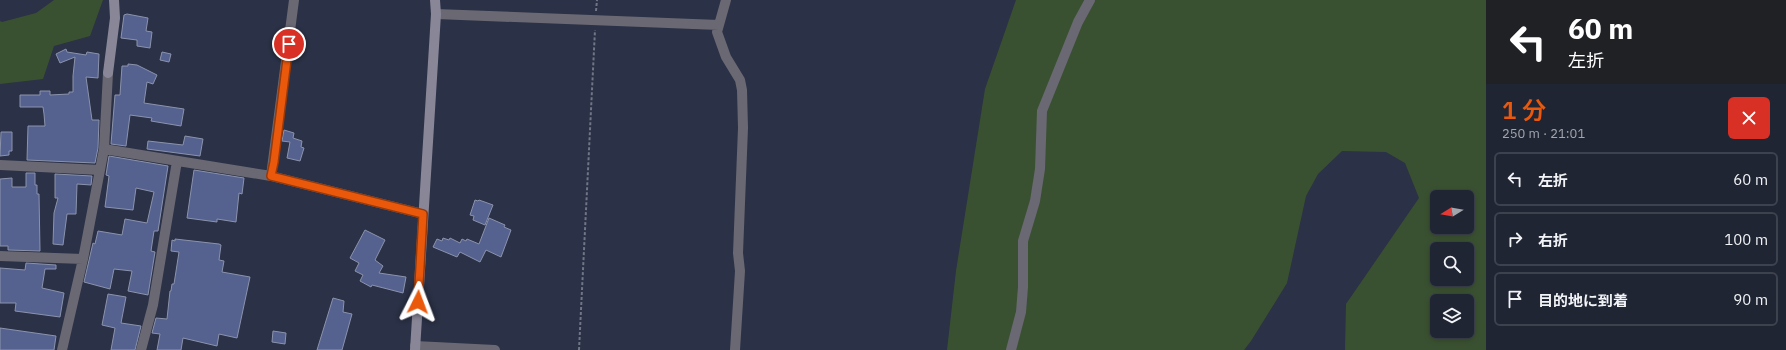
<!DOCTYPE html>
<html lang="ja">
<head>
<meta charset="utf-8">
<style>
  body { margin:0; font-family:"IBM Plex Sans","Noto Sans JP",sans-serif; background:#282d3c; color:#f1f3f6; height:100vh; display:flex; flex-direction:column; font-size:15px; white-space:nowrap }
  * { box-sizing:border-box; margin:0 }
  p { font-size:13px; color:#a2a5ac }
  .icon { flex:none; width:22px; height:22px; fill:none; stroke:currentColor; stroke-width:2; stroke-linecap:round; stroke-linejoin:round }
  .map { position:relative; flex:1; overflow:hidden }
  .sheet { display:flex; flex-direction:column; background:#202534; width:300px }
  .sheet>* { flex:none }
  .top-card { background:#202124; color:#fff; overflow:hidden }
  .needle { width:26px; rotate:259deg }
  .fabs { position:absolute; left:1430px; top:190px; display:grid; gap:8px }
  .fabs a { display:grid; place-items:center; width:44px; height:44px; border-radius:6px; background:#202534; box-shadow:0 2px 6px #0003,0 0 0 1px #3d424f; font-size:20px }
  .pin { position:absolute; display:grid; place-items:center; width:34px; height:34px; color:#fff; margin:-17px; border:2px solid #fff; border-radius:50%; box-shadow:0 1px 4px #0007 }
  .me { position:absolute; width:44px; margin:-22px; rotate:3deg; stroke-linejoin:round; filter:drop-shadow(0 0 3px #0008) }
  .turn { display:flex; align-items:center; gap:14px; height:84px; padding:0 16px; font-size:18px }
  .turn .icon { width:52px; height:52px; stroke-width:2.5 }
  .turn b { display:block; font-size:28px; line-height:34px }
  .round { display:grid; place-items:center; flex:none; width:42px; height:42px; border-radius:6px; background:#282d3c }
  .headline { display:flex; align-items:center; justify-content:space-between; height:68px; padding:0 16px }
  h1 { font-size:24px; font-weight:600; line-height:30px; color:#ea580c }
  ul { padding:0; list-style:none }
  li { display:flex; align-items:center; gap:12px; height:54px; margin:0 8px 6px; padding:0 8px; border:2px solid #3d424f; border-radius:6px }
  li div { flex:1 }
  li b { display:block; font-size:15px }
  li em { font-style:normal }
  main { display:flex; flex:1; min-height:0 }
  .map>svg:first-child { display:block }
  .green { fill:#3a5131; fill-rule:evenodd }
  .building { fill:#556290; stroke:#8b93ac }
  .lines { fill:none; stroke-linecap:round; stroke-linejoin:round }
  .path { stroke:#717586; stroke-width:2; stroke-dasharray:3 2; stroke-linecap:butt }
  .street { stroke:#6a6873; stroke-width:10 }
  .secondary { stroke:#898697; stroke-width:10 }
  .route-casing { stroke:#983908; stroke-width:10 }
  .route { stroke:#ea580c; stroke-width:7 }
</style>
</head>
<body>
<main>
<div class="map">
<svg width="1486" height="350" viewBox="0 0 1486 350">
  <rect width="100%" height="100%" fill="#2b3146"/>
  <!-- green -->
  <path class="green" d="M54,0H103L90,36L54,46L43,79L0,84V21L2,22L36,13Z
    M1016,0H1486V350H1345L1346,304L1419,198L1405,163L1386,152L1342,151L1318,174L1306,196L1287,283L1251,341L1244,350H947L956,271L985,89ZM1437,197H1467V227H1437ZM1437,249H1467V279H1437ZM1437,301H1467V331H1437Z"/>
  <!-- building -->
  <path class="building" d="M127,14L148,18L146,31L152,32L150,48L137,46V40L121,38L124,15Z
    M66,49L67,52L86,55L87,52L99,54L98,78L86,77L92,120H99L98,148L95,163L27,160L28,126H45L44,114L43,107H20V95H40V91H50V95L69,94V92H73V76L75,57L60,63L56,54Z
    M162,52L171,54L169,62L160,60Z
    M128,64L137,65L157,75L153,84L147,82L144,103L184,109L181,126L151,121L152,118L130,115L126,146L111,144L115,95H120L122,66H128Z
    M284,130L294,133L293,138L302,141L301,147L304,148L300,161L287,158L290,142L282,141Z
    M1,132H12V151H9V155L0,156Z
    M185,136L203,139L200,156L147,149L148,141L183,145Z
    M109,156L168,166L158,231H154L151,251L155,252L148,295L128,291L132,271L114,269L110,289L84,282L93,243L95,244L98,231L122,235L125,219L147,223L154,192L136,188L133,210L105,207L109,176L106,175Z
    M194,170L244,178L242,194L239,193L236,222L217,219V222L187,218Z
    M26,173H35V185H37V194H39L40,251L8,250V246H0V179L12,178V187H26Z
    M55,174L92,176L91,185L77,184L76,214H67L63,245L53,244L54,213L58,198H55Z
    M475,200L478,201L479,200L493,205L485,225L473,220L474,216L470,215Z
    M489,218L505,225L504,227L511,230L501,257L486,250L480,262L460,252L457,257L433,247L437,239L442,241L443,238L449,240L450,238L460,243L462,239L466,241L467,239L479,244Z
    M365,230L385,240L375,260L383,266L379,273L406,277L403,293L372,285L371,287L360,281L363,275L355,271L359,263L350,258Z
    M175,239L219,244L221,245L219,260L224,261L222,272L250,277L237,338L219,334L217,346L183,338L181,350H157L160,334L152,333L156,318L167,319L170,291H171L172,284H174L179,252L171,251L172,240L175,241Z
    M26,263L56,265V269H45L42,288L64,293L60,317L15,311L16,303H0V268L25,270Z
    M108,294L126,297L121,323L141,326L135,350H111L115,328L102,325Z
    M333,298L344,301L343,312L352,314L342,350H317Z
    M0,328L56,336L54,350H0Z
    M273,331L286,333L285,344L272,342Z"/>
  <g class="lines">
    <!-- path -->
    <path class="path" d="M596,11L597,0
      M579,350L595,30"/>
    <!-- street -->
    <path class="street" d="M726,0L717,32L726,57L740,80L742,90L743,128L738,253L740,271L735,350
      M436,14L719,25
      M104,149L271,176L423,214
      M0,165L100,170
      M271,176L294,0
      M0,256L83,259
      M415,346L495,350
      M62,350L83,259L104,149L108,73
      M141,350L153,305L177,161
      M1011,350L1021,312L1023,287V241L1035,201L1040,169L1042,111L1078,22L1090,0"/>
    <!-- secondary -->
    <path class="secondary" d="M108,73L115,18L114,0
      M415,350L436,14L435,0"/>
  </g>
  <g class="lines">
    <!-- route casing -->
    <g class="route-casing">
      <path id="route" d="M289,44L274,162L271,176L423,214L418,302"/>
    </g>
    <!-- route -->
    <use href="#route" class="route"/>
  </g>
</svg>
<div class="fabs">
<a><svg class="needle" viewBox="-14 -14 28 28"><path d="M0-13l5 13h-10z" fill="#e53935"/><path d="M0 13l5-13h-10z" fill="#a2a5ac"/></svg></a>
<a><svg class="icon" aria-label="search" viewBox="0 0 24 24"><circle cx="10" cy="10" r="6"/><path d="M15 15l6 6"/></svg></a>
<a><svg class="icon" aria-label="layers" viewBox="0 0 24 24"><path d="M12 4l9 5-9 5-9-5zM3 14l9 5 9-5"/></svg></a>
</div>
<div class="pin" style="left:289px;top:44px;background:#d93025"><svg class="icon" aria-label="arrive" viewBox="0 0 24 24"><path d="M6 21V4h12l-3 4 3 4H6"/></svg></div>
<svg class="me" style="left:418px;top:302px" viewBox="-20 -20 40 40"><path d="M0-17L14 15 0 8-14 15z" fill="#ea580c" stroke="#fff" stroke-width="4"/></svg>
</div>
<section class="sheet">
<div class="top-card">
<div class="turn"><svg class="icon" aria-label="left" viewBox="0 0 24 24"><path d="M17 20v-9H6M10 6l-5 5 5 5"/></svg><div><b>60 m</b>左折</div></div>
</div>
<div class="headline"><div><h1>1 分</h1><p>250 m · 21:01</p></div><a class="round" style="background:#d93025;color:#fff"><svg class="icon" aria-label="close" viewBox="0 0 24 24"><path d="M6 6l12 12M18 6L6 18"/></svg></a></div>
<ul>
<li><svg class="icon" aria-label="left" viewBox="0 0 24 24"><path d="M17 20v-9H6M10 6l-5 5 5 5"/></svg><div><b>左折</b></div><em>60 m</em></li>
<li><svg class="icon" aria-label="right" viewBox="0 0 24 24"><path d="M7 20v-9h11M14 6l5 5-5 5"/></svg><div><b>右折</b></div><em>100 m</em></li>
<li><svg class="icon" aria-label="arrive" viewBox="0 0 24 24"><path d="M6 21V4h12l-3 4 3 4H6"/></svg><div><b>目的地に到着</b></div><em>90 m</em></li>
</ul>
</section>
</main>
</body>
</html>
